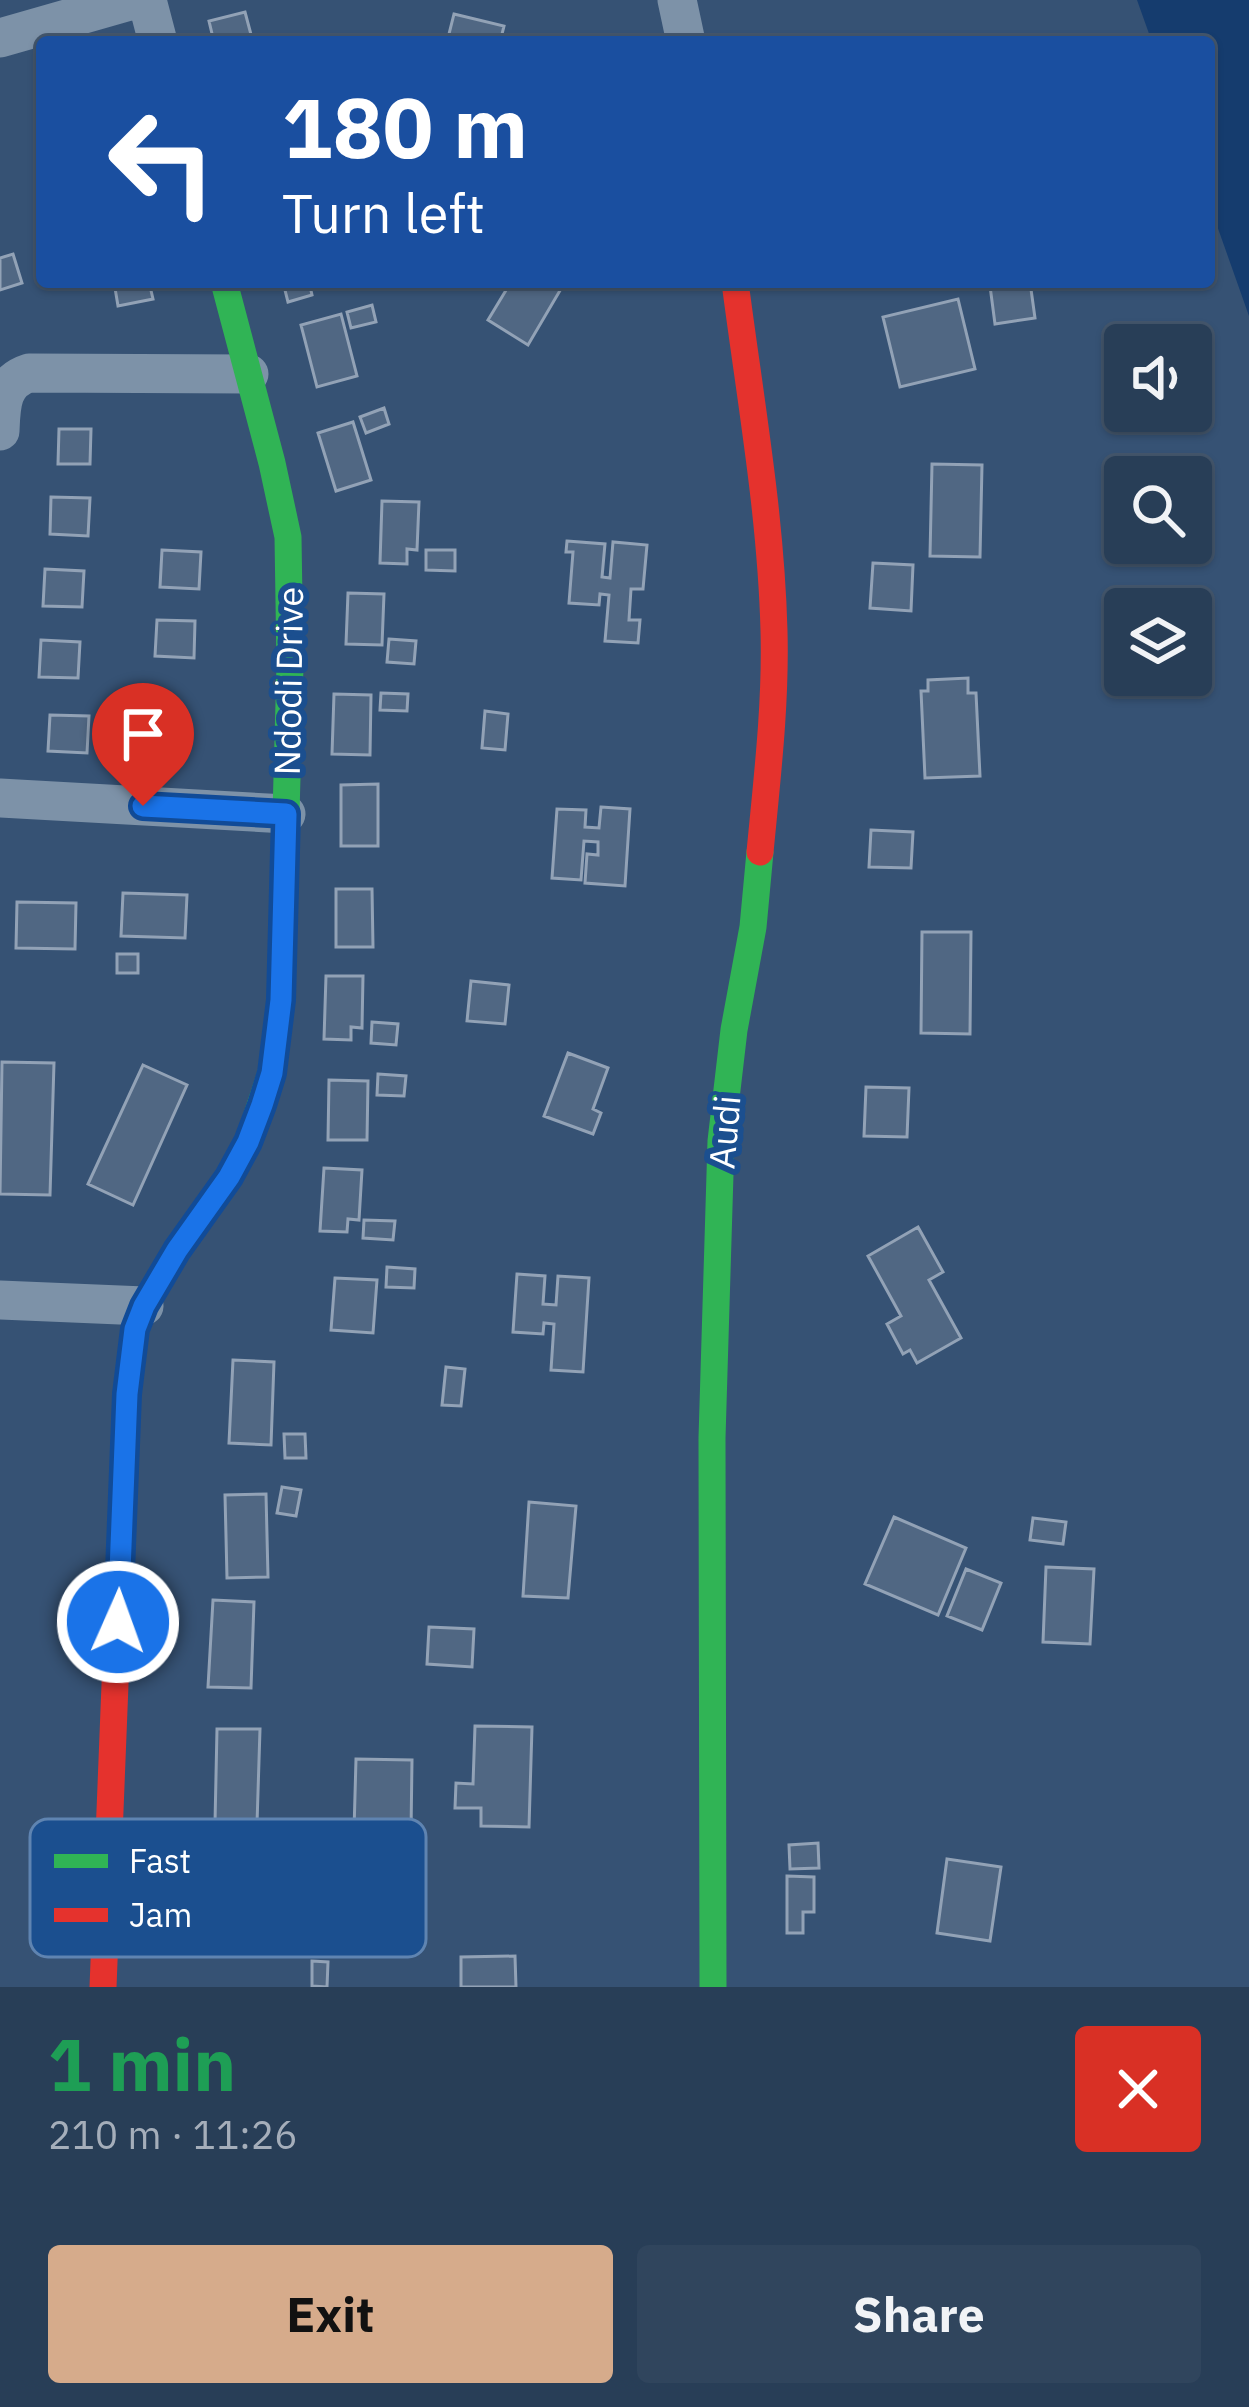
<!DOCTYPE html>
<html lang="en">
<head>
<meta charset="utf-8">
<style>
  body { margin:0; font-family:"IBM Plex Sans",sans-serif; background:#30455d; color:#f1f3f6; height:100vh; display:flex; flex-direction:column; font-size:45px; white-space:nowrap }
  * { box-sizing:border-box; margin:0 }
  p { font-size:39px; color:#a5aeba }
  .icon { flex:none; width:66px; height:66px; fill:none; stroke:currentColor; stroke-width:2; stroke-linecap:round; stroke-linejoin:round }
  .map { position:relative; height:1987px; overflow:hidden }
  .panel { display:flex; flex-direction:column; background:#283e57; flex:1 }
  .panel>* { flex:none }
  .guide { position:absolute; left:36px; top:36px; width:1179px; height:252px; border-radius:12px; box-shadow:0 3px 9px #0004,0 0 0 3px #44576d; background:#1a4fa0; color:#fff; overflow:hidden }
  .controls { position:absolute; left:1104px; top:324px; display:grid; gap:24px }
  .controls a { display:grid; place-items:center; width:108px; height:108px; border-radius:12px; background:#283e57; box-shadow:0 3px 9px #0004,0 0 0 3px #44576d; font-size:60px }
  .pin { position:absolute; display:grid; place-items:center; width:102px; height:102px; color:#fff; margin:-123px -51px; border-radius:50% 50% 50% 0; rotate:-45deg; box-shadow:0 0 12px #0007 }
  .pin .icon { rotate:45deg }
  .me { position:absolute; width:132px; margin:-66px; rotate:2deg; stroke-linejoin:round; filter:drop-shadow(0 0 9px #0008) }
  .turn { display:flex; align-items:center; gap:42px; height:252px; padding:0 48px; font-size:54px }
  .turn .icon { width:156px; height:156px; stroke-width:2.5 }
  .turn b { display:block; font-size:84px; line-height:102px }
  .round { display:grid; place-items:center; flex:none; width:126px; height:126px; border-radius:12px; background:#30455d }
  .head { display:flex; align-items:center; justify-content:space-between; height:204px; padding:0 48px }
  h1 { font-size:72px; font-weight:700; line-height:90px; color:#1e9e55 }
  .cta { display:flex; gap:24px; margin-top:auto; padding:24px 48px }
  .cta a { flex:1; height:138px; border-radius:12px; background:#d6ab8b; color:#111; font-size:48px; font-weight:700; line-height:138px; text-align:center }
  .cta a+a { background:#30455d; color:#f1f3f6 }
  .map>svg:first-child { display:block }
  .water { fill:#153c6e }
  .building { fill:#506783; stroke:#92a2b6; stroke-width:3 }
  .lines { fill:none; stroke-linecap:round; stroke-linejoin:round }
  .street { stroke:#7d92a8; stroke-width:39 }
  .fast { stroke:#30b455; stroke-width:27 }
  .jam { stroke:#e5322d; stroke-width:27 }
  .route-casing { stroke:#114b97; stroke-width:30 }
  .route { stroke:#1a73e8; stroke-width:21 }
  .labels { text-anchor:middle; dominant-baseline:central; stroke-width:12; stroke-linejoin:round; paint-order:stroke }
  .street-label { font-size:36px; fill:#fff; stroke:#1b4f8f }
  .key { fill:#1b4f8f; stroke:#5f84b1; stroke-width:3 }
  .key-label { font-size:33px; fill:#fff }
</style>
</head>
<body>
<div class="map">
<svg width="1249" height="1987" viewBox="0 0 1249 1987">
  <rect width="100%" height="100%" fill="#365274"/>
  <!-- water -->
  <path class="water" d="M1137,0H1249V316L1209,203V42H1152Z"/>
  <!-- building -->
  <path class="building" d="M245,12L253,42H214L209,21Z
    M454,14L504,26L500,42H447Z
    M13,254L22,283L0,290V258Z
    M114,282H149L153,299L118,306Z
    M283,282H309L312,295L288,302Z
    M511,282H565L528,345L488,320Z
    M1016,282H1030L1035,318L995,324L990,286Z
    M958,299L975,369L900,387L883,317Z
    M372,305L376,322L351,328L347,312Z
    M341,314L357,376L317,387L301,325Z
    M384,408L389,424L366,433L360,417Z
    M353,422L371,480L336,491L318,433Z
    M59,429H91L90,464H58Z
    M932,464L982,465L980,557L930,556Z
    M51,497L90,498L88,536L50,534Z
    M382,501L419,502L417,550L407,549V564L380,563Z
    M567,541L605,544L602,577L610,578L613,542L647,545L643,589H631L629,620H640L638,643L605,641L609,595L600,594L599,605L569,603L573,552H566Z
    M162,550L201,552L199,589L160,587Z
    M426,550H455V571L426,570Z
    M873,563L913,565L911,611L870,608Z
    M45,569L84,571L82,607L43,606Z
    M348,593L384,594L382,645L346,644Z
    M157,620L195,621L194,658L155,656Z
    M389,639L416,641L414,664L387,662Z
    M41,640L80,642L78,678L39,677Z
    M968,678V693H976L980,776L925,778L921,691H928V680Z
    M381,693L408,694L407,711L380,710Z
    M334,694L371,695L370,755L332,754Z
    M485,711L508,714L505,750L482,748Z
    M50,715L89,716L87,753L48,751Z
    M378,784V846H341V785Z
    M601,807L630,809L625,886L585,883L587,854L598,855V842L584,841L581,880L552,878L557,809L586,810L585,827L599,828Z
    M871,830L913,832L911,868L869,867Z
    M336,889H372L373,947H336Z
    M123,893L187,895L185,938L121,936Z
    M17,902L76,903L75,949L16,948Z
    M922,932H971L970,1034L921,1033Z
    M117,954H138V973H117Z
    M326,976H363L362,1028L351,1027V1040L324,1039Z
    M471,981L509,985L505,1024L467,1021Z
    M372,1022L398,1024L396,1045L371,1043Z
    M568,1053L608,1068L593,1109L601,1113L593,1134L544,1116Z
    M2,1062L54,1063L50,1195L0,1194Z
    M143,1065L187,1085L133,1205L88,1184Z
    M378,1074L406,1076L404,1096L377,1095Z
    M329,1080L368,1081L367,1140H328Z
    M866,1087L909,1088L907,1137L864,1136Z
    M324,1168L362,1170L359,1220L348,1219L347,1232L320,1231Z
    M364,1220L395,1221L393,1240L363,1238Z
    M918,1227L943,1272L929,1280L961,1338L917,1363L910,1350L903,1354L887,1324L901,1316L868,1256Z
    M387,1267L415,1269L414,1288L386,1287Z
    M517,1274L545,1276L543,1304L556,1305L558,1276L589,1278L583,1372L551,1370L554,1324L544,1323L543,1334L513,1332Z
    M335,1278L377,1280L373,1333L331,1330Z
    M233,1360L274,1362L271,1445L229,1443Z
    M446,1367L465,1369L461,1406L442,1405Z
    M284,1434H305L306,1458H285Z
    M282,1487L301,1490L296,1516L277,1513Z
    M266,1494L268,1577L227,1578L225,1495Z
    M529,1502L576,1506L568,1598L523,1596Z
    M894,1517L966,1548L938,1615L865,1584Z
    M1033,1518L1066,1522L1063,1544L1030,1540Z
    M1046,1567L1094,1569L1090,1644L1043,1642Z
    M966,1569L1001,1583L982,1630L947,1616Z
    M213,1600L254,1602L251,1688L208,1687Z
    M429,1627L474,1629L472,1667L427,1664Z
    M475,1726L532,1727L529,1827L481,1826V1808H455L456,1783L473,1784Z
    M217,1729H260L257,1824L215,1823Z
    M356,1759L412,1760L411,1832L354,1831Z
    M818,1843L819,1868L790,1869L789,1845Z
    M947,1859L1001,1867L990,1941L937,1933Z
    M787,1876L814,1877V1912H803V1933H787Z
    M515,1956L516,1987H461V1957Z
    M312,1961L328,1962L327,1987L312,1986Z"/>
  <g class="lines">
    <!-- street -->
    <path class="street" d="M147,0L158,42
      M677,0L686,42
      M0,38L133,0
      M0,431C1,405 1,382 29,373L249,374
      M0,798L286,814
      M0,1300L144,1306"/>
    <!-- fast -->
    <path class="fast" d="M124,1458L127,1394L135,1329L144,1306L177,1250L229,1177L248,1142L271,1073L281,1000L290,665L288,537L272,463L224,282
      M713,1987L712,1438L721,1141L734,1030L753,927L760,852"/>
    <!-- jam -->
    <path class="jam" d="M735,282C750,398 771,514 774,631C776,704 767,779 760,852
      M103,1987L124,1458"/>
  </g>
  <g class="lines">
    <!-- route casing -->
    <g class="route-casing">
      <path id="route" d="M118,1622L127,1394L135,1329L144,1306L177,1250L229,1177L248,1142L262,1105L272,1073L281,1000L286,814L143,806"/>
    </g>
    <!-- route -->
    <use href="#route" class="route"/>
  </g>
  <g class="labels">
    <!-- street labels -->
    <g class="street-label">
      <text transform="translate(288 681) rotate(-89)">Ndodi Drive</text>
      <text transform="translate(724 1132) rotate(-85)">Audi</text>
    </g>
  </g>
  <!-- legend -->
  <rect x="30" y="1819" width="396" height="138" rx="18" class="key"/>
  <rect x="54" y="1854" width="54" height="14" fill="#30b455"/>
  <rect x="54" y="1908" width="54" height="14" fill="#e5322d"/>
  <g class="key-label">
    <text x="129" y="1873">Fast</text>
    <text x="129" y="1927">Jam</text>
  </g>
</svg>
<div class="controls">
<a><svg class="icon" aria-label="sound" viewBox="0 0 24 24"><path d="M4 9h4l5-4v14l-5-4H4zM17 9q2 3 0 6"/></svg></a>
<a><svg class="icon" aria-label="search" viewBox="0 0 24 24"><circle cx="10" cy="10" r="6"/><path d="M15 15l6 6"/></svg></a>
<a><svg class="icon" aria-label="layers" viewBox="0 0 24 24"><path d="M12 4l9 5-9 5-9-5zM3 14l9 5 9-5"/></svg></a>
</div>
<div class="pin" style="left:143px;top:806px;background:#d93025"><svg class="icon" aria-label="arrive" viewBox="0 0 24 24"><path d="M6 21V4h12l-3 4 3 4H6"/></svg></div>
<svg class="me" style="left:118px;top:1622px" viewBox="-20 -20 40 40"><circle r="17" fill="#1a73e8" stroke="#fff" stroke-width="3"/><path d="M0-11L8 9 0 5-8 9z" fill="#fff"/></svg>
<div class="guide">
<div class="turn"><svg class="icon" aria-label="left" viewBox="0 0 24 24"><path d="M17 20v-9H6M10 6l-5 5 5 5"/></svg><div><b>180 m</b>Turn left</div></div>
</div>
</div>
<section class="panel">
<div class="head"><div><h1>1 min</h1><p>210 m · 11:26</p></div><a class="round" style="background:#d93025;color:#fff"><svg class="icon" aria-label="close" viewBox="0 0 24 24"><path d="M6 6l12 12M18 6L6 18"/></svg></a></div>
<div class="cta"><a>Exit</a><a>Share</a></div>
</section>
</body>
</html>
